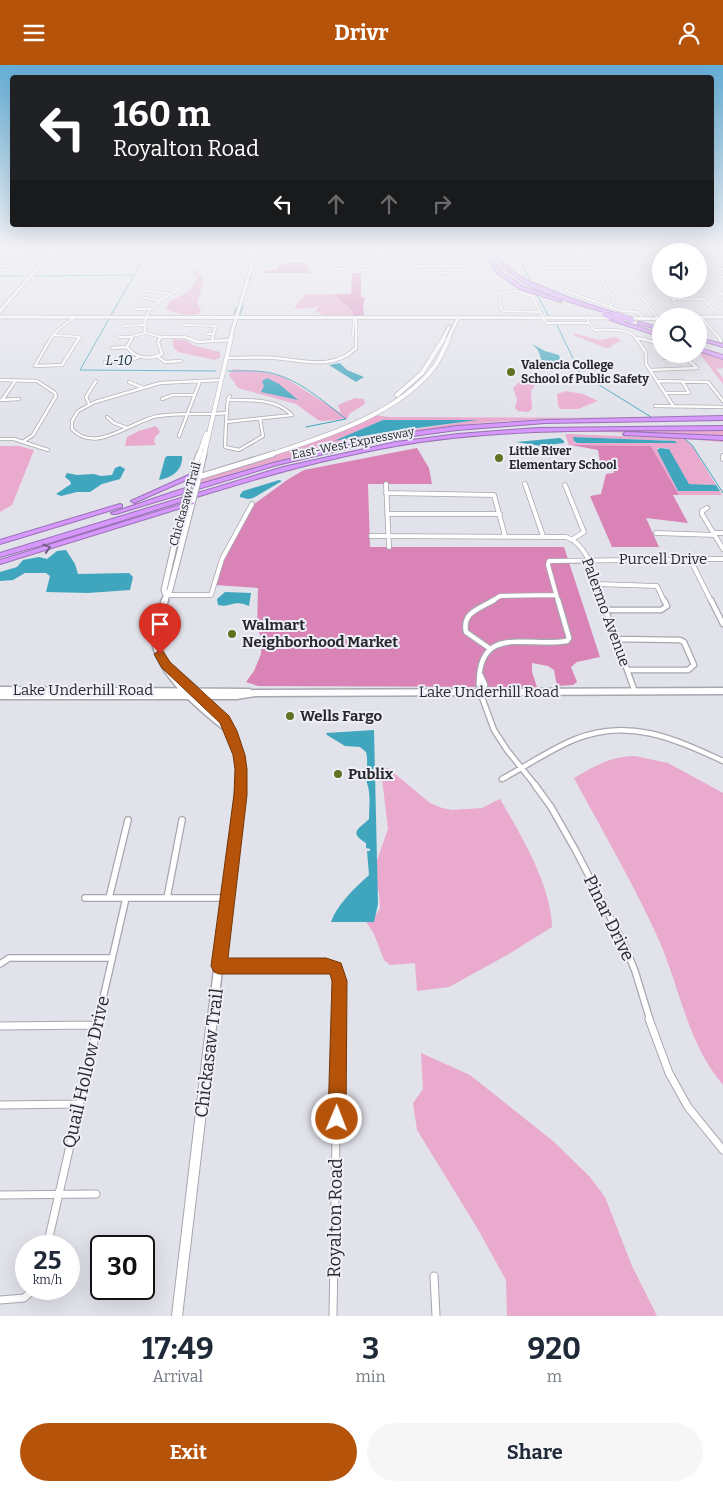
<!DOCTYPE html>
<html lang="en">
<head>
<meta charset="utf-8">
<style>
  body { margin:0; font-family:Bitter,serif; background:#f6f6f7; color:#1f2937; height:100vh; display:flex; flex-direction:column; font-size:19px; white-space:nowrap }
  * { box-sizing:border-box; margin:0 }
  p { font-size:16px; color:#747a83 }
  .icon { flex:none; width:28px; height:28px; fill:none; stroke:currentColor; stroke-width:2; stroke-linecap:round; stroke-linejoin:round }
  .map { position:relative; height:1251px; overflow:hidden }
  .drawer { display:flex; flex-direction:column; background:#fff; flex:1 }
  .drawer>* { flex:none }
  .hud { position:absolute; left:10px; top:10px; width:704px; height:152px; border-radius:5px; box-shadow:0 5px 20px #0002; background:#202124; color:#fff; overflow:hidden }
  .fabs { position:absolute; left:652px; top:178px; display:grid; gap:10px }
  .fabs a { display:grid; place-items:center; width:55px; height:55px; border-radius:50%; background:#fff; box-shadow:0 5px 20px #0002; font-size:25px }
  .speed { position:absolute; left:15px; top:1170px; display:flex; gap:10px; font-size:25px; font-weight:700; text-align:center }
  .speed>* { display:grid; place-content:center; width:65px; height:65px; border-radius:50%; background:#fff; box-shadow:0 5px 20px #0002; line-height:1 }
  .speed small { font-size:12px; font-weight:400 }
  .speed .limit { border:2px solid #111; border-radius:8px; background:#fff; color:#111 }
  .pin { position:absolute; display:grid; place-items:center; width:42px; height:42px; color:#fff; margin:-51px -21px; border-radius:50% 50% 50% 0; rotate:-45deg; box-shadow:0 0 5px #0007 }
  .pin .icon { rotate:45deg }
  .me { position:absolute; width:55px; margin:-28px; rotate:1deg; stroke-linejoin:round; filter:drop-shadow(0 0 4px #0008) }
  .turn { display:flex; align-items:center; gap:18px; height:105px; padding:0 20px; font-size:22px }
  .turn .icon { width:65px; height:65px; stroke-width:2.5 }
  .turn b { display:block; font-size:35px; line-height:42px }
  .lanes { display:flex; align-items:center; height:48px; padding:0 20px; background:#0003; justify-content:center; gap:25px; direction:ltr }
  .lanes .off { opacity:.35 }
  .eta { display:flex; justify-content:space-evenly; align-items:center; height:85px; text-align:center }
  .eta b { font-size:30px; font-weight:700; line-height:35px }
  .primary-button { display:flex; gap:10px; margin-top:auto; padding:10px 20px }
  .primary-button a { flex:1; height:58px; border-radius:30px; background:#b45309; color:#fff; font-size:20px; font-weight:700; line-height:58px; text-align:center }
  .primary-button a+a { background:#f6f6f7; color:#1f2937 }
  header { display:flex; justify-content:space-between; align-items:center; height:65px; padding:0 20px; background:#b45309; color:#fff; font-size:22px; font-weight:700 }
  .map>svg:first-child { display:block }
  .green { fill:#e9aace; fill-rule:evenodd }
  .forest { fill:#d983b7 }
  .water { fill:#40a6be }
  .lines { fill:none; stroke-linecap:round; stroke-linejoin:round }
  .stream { stroke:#40a6be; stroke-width:1 }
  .street-far5-casing { stroke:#a6a7af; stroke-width:3 }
  .street-far4-casing { stroke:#a6a7af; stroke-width:4 }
  .street-far3-casing { stroke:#a6a7af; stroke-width:5.5 }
  .street-far2-casing { stroke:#a6a7af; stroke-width:7 }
  .street-far1-casing { stroke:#a6a7af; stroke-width:8 }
  .street-casing { stroke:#a6a7af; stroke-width:9 }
  .secondary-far5-casing { stroke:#a6a7af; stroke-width:4.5 }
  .secondary-far4-casing { stroke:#a6a7af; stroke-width:5 }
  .secondary-far3-casing { stroke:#a6a7af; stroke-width:7 }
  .secondary-far2-casing { stroke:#a6a7af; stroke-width:9 }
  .secondary-far1-casing { stroke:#a6a7af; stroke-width:11 }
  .secondary-casing { stroke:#a6a7af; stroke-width:12 }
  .highway-casing { stroke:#9971b3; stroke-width:2 }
  .street-far5 { stroke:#fff; stroke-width:2 }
  .street-far4 { stroke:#fff; stroke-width:2.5 }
  .street-far3 { stroke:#fff; stroke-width:4 }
  .street-far2 { stroke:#fff; stroke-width:4.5 }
  .street-far1 { stroke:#fff; stroke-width:5.5 }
  .street { stroke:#fff; stroke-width:7 }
  .secondary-far5 { stroke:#fff; stroke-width:3 }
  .secondary-far4 { stroke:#fff; stroke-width:4 }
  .secondary-far3 { stroke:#fff; stroke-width:5 }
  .secondary-far2 { stroke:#fff; stroke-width:6 }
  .secondary-far1 { stroke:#fff; stroke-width:8 }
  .secondary { stroke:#fff; stroke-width:10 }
  .highway { fill:#d698fc; fill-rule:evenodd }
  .secondary-bridge-casing { stroke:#a6a7af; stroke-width:7; stroke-linecap:butt }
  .highway-bridge-casing { stroke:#9971b3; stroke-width:5.5; stroke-linecap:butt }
  .secondary-bridge { stroke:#fff; stroke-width:5 }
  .highway-bridge { stroke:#d698fc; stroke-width:4.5 }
  .oneway { stroke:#765a8a }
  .route { fill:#b45309; stroke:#753606 }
  .poi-dot { fill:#607220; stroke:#eeeff8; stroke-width:2 }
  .labels { text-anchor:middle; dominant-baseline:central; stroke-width:4; stroke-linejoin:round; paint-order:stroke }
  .far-poi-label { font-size:12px; font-weight:bold; fill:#28282c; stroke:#eeeff8; text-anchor:start }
  .far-street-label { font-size:12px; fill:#28282c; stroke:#eeeff8 }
  .far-water-label { font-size:14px; font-style:italic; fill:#22393f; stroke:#eeeff8 }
  .street-label { font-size:15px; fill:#28282c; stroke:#eeeff8 }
  .poi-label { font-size:15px; font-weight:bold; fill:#28282c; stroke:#eeeff8; text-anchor:start }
  .near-street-label { font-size:18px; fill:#28282c; stroke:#eeeff8 }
</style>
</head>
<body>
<header><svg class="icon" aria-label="menu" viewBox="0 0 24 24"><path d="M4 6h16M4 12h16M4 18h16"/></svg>Drivr<svg class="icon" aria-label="person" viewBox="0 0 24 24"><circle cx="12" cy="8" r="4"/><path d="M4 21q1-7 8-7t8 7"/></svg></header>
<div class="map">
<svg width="723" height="1251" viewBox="0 0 723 1251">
  <rect width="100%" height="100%" fill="#e1e2ea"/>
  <!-- green -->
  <path class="green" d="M195,204L202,212V222L197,238L201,244L200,248C190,252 176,249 166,244L169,237L189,226L197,214L195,209L190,205Z
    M303,229H333L353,246L352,251H325L315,246L320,240L313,243L294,244L304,231Z
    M573,268L599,275L616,272L621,276L612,280V282L606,283L573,270Z
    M173,274L186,275L195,281L220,287V293L215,295L178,287L173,282Z
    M699,285L723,293V303L716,304L723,313V319L699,288Z
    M233,304L258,306L282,311L341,348L338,340L355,333L364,334L365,339L349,349L347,354L323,356L318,355L296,339L238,323L229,310Z
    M530,316L537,317L531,326L532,344L528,347L518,346L515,343L517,335L513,323L518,318Z
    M566,326L583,329L598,336L578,344H560L558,340L557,329Z
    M375,350L388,352L644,353C589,353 535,353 481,358C385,367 292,390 200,418L201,415L210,410L321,373ZM383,355L471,356L338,375Z
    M156,361L160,367L155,372L154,377L156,380L125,381L127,372L139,366Z
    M723,365V370L562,366H583Z
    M565,369L723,375V377L685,374L692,381L722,430H679L651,381L569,380ZM573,372L675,376L677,377L577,378H575ZM657,383H668L689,419L716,420L719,425L678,426Z
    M0,381H19L34,385L12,440L0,447Z
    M635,691L668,698L723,728V1020C688,979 680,924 659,875C634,820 603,767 574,713C597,700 609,692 635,691Z
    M388,703L430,738L442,743L452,745L482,743L500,734C521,770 551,820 552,862L507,890L449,922L417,926L415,898L390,900L384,895L374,869L364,853L376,849L380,844L379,827L369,818L388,764L381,705Z
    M421,988L470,1010L553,1076L590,1112L605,1132L632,1201L657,1251H507L506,1215L479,1166L417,1065L413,1038L423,1024Z"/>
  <!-- forest -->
  <path class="forest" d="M291,198H307L309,208H261L262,206L277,205L279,199Z
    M352,208H361V232L365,233L363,240L364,251H352L353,246L333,229H351Z
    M571,380L651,381L679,430H673L688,458L646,453L659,482H612L590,431L601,429L606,409L614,408L613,403L600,397L598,385Z
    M417,383L429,403L432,419H368L370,482H564L600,592L577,597L571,602L577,617L573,620L557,621L554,605L548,601L532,598V607L537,622L258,621L246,617L254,606L261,589L262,573L257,564L258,523L215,520L227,488L253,440L287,415L304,405Z"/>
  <!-- water -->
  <path class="water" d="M532,279L545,286L559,290L562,299H543L538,285Z
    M340,298L347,305L364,312L356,317L329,300Z
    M267,313L279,319L298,335L261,327L264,321L262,316Z
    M383,355H478L387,367L334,376Z
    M573,372L675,376L677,378H577L574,376Z
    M560,373L564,376V378L541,381L516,377Z
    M660,383L669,384L689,419L716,420L720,426H678L657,385Z
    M167,391H182C183,405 172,413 159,415L165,393Z
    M120,401L125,404L120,414L102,419L90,427H77L61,431L56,429L71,419L70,416L65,412L67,408L77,410L94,409L101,411L112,410L115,403Z
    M279,415L282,416L253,433L248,434L240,432V430L243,426Z
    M66,485L75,499L78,509L129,508L133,512L130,525L88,528L46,527L50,511L46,508H25L13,515L0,516V507L17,502L23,495L39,492L47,494L57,486Z
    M225,527L251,528L249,541C233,534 232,543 218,540L217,534Z
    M374,665L378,839L374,857H331C337,839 355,823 369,810L367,786H370V784L366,783V778C348,767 359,764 369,754C369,741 371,730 367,718C365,711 369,698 366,687L360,682L345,681L327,670L326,668Z"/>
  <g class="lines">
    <!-- stream -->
    <path class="stream" d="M507,183L516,185L530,215
      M0,211H23
      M35,211L133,210
      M250,215L252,205
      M537,230L548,250
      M234,249L236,243
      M111,250L150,183
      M240,250L243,241
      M109,254L80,305L216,306
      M557,260L580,308L651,352
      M228,306C242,306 257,305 271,308C300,315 323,336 346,354L306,362
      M685,374L692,380L723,428"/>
    <!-- street-far5 casing -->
    <g class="street-far5-casing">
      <path id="street-far5" d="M312,183V188L316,189
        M412,183L417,207L449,208
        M531,183L542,205L546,207
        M604,183L619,203
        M632,183L647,204
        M658,183L661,186
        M680,183H708
        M708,183L715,191
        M344,185H386
        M0,186H49
        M52,186H123L131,183
        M413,186H464
        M533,186H582
        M169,187L256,186
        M343,188L348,192L347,207
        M386,188L388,205
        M306,189L307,183
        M316,189V203L347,204
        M316,189H343
        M371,190V205
        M386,190L359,192L357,194V205L403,204L401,183
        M414,193H465
        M0,194L24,195L20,200
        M165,194H254
        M537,194H587
        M0,201L35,202
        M415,201H468
        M699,202L723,204
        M541,203H591L579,183
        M331,204L332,189
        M559,211L568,227L622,246L637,247L642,251
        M599,211L615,237L609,241
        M661,212L652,214L661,224
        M723,212L707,213L723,230
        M627,213L657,252
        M158,235L139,232L141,227L145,226L171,229
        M135,244H151
        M539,247L503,246L501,244L500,228L515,226L532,231L546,258H588
        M685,251L672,234H703L715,246
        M354,252L356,255V274
        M701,252L720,274
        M586,253L594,265C607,265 629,262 637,274
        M185,260L216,261L212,274
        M124,261L144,260
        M145,268C142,243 159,235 178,225L180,221
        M207,269H214
        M55,270L80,272L78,274
        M353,270L354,252
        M119,272H132
        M161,272H185L191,274
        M636,273L646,274
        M50,274L59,264L75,252
        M131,274L133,271L145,268L161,272
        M160,274L161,272"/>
    </g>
    <!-- street-far4 casing -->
    <g class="street-far4-casing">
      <path id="street-far4" d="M51,273L35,301L62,300L79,273
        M132,273L127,282C136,294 149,295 162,289L158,277L160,273
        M188,273L198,277L231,275
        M636,273L646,288V299L674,342
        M638,273L661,279
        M719,273L721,276
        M212,276L213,273
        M112,283L127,282
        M157,291L165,297L181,296
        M226,293C242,293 258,292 274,293C302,295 333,306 356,283V273
        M105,297H125L139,292
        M650,305L697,303L687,294L665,293
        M0,315L37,316L55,328L56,331L33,370L24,376
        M221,315L160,318L95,337L78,346L72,356V364C95,390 133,355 158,351C180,348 204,350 227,348
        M657,316L708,317L723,336
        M129,317L143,323
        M665,328H689L682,316
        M162,334L173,330H194
        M1,335L19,334
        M2,335L16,315
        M228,335C250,335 275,333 292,350L226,357L225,382L239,385L263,371L260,354
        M89,339L86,332L96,316
        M655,341L723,342
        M107,352L114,358L127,363
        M226,357L228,334L230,331
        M179,371L200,316
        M0,374H14L48,385"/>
    </g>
    <!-- street-far3 casing -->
    <g class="street-far3-casing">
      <path id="street-far3" d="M723,391V394
        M386,419L389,482
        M525,419L543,471
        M565,420L584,467L573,474
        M386,428L494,430L505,471
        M707,443L702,446V449L723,484
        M387,449H500
        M656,468L715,470
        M713,468H723
        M371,471L566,472C590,480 595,515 603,536
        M690,494L711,536
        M596,519L657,521L664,536
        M166,530H211L222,494L252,439
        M492,536L500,531L556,530
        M558,536L548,500L549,496L723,494"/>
    </g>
    <!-- street-far2 casing -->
    <g class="street-far2-casing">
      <path id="street-far2" d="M602,535L635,627
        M711,535L723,559
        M606,545H661L667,541L664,535
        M616,574L680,575L684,577L694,600L688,605H628
        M489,583L466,567C462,547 479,544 494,535
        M480,609L485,620L483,625
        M483,623L479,620C478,558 528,583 567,576L569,573L558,535
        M480,627L494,665L507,685L536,721
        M502,714C526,701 548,686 573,675C627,652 673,673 723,696"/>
    </g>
    <!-- street-far1 casing -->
    <g class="street-far1-casing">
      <path id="street-far1" d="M535,720L551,742L576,786L624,879L635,906L650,955
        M85,833H228
        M109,833L128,755
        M167,833L182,755
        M0,899L9,893H112
        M219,901L326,900L336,904L339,909L338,955
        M98,955L126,833"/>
    </g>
    <!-- street casing -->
    <g class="street-casing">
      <path id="street" d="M649,954L669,1008L688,1042L723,1085
        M0,961L97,960
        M0,1040L79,1039
        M0,1130L96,1129
        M47,1181L99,954
        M434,1211L436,1251
        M0,1235L24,1233L34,1224
        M333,1251L338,954"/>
    </g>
    <!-- secondary-far5 casing -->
    <g class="secondary-far5-casing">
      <path id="secondary-far5" d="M0,246L55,183
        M0,252L616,253
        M699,252H723
        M626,253L661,254
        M230,274L257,183
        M443,274L449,262
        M448,274L458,253"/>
    </g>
    <!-- secondary-far4 casing -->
    <g class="secondary-far4-casing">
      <path id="secondary-far4" d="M397,330L422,308L444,273
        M199,390L206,369
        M204,390L231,273
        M269,390C324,372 399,349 435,301C441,292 445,282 449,273"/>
    </g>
    <!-- secondary-far3 casing -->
    <g class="secondary-far3-casing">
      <path id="secondary-far3" d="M191,411H202L273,389
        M198,415L204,389
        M189,419L199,389
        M166,530L164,525L184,438
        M164,536L170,525L193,435"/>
    </g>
    <!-- secondary-far2 casing -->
    <g class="secondary-far2-casing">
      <path id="secondary-far2" d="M165,535C161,547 153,563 155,576C160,610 204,646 230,666
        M166,600C204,630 247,667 240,721
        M0,625L249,627
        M0,631H236L255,628L723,626"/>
    </g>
    <!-- secondary-far1 casing -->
    <g class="secondary-far1-casing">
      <path id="secondary-far1" d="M212,955L240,720"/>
    </g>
    <!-- secondary casing -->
    <g class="secondary-casing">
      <path id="secondary" d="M177,1251L212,954"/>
    </g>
    <!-- highway casing -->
    <g class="highway-casing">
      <path id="highway" d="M486,183H490L494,197L502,206L501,207L524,222L561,235V237L520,224L494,206V204H496L490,197Z
        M493,183H497L501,195L512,206L528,216L567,232L618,249L614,250C580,240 521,226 499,197C496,193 495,188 493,183Z
        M612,253L661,269V272L610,255V254Z
        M640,257L661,263V265L638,259V257Z
        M699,273L723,279V282L699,275Z
        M699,283L723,290V294L699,286Z
        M723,351V355L545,358L457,365L413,371L341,385L277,400L116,449H112L111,448L176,426L273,398L368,375L413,367L457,361L545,355Z
        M723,361V365C614,366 503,362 396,381C260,405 132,456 0,492V488L283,402L396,377L458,369L538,363Z
        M626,367L723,371V375L624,370L623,369Z
        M191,409L193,410V412L136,437L134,438L131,436Z
        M192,436L194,437V439L0,499V495Z
        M120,439L122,440V442L0,479V475Z"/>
    </g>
    <!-- street-far5 -->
    <use href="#street-far5" class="street-far5"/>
    <!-- street-far4 -->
    <use href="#street-far4" class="street-far4"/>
    <!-- street-far3 -->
    <use href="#street-far3" class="street-far3"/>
    <!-- street-far2 -->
    <use href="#street-far2" class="street-far2"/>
    <!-- street-far1 -->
    <use href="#street-far1" class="street-far1"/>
    <!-- street -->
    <use href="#street" class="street"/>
    <!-- secondary-far5 -->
    <use href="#secondary-far5" class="secondary-far5"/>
    <!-- secondary-far4 -->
    <use href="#secondary-far4" class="secondary-far4"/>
    <!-- secondary-far3 -->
    <use href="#secondary-far3" class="secondary-far3"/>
    <!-- secondary-far2 -->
    <use href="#secondary-far2" class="secondary-far2"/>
    <!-- secondary-far1 -->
    <use href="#secondary-far1" class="secondary-far1"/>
    <!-- secondary -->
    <use href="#secondary" class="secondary"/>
    <!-- highway -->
    <use href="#highway" class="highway"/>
    <!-- secondary-bridge casing -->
    <g class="secondary-bridge-casing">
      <path id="secondary-bridge" d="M193,435L198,416
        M184,438L189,419"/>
    </g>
    <!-- highway-bridge casing -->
    <g class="highway-bridge-casing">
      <path id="highway-bridge" d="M604,249L621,255
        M616,249L632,255"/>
    </g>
    <!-- secondary-bridge -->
    <use href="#secondary-bridge" class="secondary-bridge"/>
    <!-- highway-bridge -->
    <use href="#highway-bridge" class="highway-bridge"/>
  </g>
  <!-- one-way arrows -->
  <defs><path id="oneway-chevron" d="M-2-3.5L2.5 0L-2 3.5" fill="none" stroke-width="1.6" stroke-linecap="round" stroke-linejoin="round" transform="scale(1.25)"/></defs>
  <use class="oneway" href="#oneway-chevron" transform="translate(47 483) rotate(-17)"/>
  <!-- sky -->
  <linearGradient id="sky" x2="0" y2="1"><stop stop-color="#65aed7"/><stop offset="0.51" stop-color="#f2f2f6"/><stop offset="1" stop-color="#f2f2f6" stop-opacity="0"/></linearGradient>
  <rect width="723" height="358" fill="url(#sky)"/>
  <!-- route -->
  <path class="route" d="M160,585L163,586L170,597L229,651L237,666L245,690L247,704V730L228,893H326L341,898L347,916L346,1054L343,1060L337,1062L331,1060L328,1054L332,916L330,909H219L214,907L211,901L234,730L235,704L233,690L220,658L162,603L154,589Z"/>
  <!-- markers -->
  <g class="poi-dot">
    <circle cx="511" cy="307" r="5"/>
    <circle cx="499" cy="393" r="5"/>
    <circle cx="232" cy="569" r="5"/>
    <circle cx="290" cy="651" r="5"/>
    <circle cx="338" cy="709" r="5"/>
  </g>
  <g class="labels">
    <!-- far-poi labels -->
    <g class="far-poi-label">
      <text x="521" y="300">Valencia College<tspan x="521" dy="14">School of Public Safety</tspan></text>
      <text x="509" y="386">Little River<tspan x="509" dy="14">Elementary School</tspan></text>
    </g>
    <!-- far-street labels -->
    <g class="far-street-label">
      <text transform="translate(353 378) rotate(-11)">East-West Expressway</text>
      <text transform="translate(185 439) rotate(-74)">Chickasaw Trail</text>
    </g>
    <!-- far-water labels -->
    <g class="far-water-label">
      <text x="119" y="295">L-10</text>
    </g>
    <!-- street labels -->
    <g class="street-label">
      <text x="663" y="494">Purcell Drive</text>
      <text transform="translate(606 547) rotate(70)">Palermo Avenue</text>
      <text x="83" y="625">Lake Underhill Road</text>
      <text x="489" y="627">Lake Underhill Road</text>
    </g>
    <!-- poi labels -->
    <g class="poi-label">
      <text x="242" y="560">Walmart<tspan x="242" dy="17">Neighborhood Market</tspan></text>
      <text x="300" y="651">Wells Fargo</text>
      <text x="348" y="709">Publix</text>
    </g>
    <!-- near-street labels -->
    <g class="near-street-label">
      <text transform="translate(609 853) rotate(64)">Pinar Drive</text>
      <text transform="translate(209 988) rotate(-83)">Chickasaw Trail</text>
      <text transform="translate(86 1007) rotate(-77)">Quail Hollow Drive</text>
      <text transform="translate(335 1153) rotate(-89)">Royalton Road</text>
    </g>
  </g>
</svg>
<div class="fabs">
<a><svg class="icon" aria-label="sound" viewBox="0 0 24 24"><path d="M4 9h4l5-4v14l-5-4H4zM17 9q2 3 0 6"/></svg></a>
<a><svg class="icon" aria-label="search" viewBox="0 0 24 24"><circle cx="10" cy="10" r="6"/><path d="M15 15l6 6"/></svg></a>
</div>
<div class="speed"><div>25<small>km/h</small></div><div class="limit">30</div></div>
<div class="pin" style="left:160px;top:589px;background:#d93025"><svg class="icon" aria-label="arrive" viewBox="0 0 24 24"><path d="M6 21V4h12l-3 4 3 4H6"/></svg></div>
<svg class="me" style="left:337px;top:1054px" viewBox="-20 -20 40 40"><circle r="17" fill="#b45309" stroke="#fff" stroke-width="3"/><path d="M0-11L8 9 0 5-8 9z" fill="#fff"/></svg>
<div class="hud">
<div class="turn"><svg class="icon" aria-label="left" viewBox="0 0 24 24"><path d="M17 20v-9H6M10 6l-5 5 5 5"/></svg><div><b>160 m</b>Royalton Road</div></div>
<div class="lanes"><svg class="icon" aria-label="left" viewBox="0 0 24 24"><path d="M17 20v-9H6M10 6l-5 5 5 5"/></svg><svg class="icon off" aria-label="ahead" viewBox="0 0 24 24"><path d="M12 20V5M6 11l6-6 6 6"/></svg><svg class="icon off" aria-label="ahead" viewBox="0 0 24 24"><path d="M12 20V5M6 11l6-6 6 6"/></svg><svg class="icon off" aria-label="right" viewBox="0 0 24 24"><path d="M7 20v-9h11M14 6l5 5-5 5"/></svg></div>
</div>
</div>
<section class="drawer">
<div class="eta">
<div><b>17:49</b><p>Arrival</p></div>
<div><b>3</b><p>min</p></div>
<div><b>920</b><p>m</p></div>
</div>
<div class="primary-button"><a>Exit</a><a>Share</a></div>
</section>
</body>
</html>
